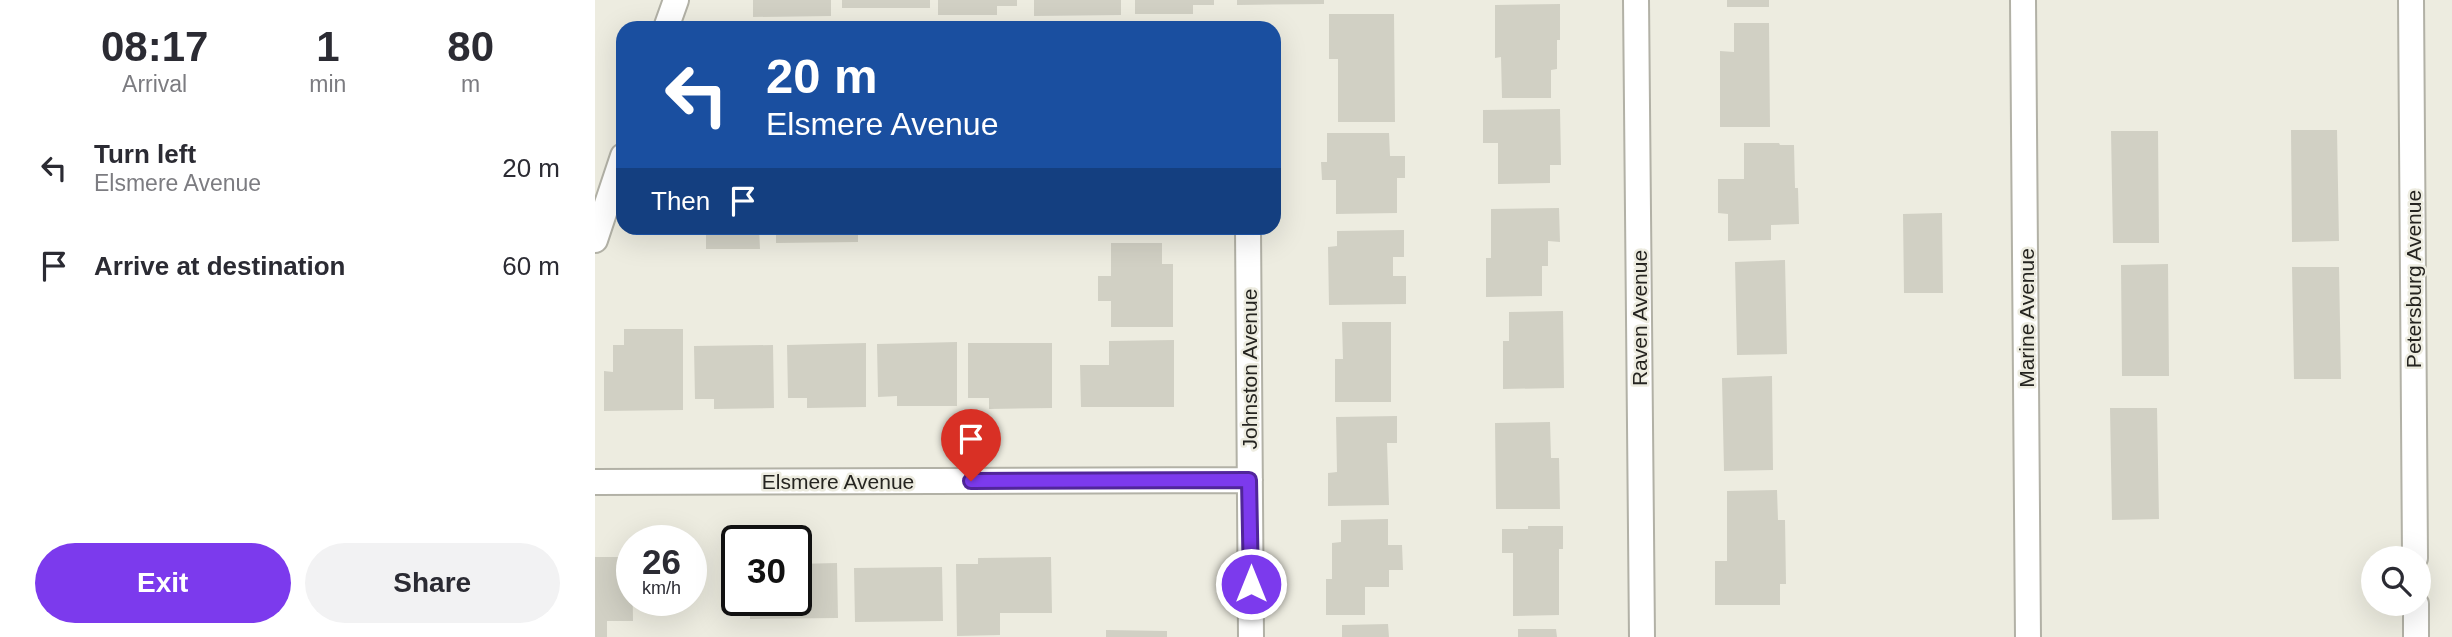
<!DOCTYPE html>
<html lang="en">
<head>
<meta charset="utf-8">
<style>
  body { margin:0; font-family:Arial,sans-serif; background:#f2f2f3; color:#2b2b33; height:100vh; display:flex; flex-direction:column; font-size:26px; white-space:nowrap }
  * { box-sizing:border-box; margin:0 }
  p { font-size:23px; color:#7c7c81 }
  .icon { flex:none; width:38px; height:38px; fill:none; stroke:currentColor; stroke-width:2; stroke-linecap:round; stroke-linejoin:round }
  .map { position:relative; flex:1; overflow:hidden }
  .sheet { display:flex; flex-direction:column; background:#fff; width:595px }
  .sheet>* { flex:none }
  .top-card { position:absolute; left:21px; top:21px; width:665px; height:214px; border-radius:21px; box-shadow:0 7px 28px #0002; background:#1a4fa0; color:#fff; overflow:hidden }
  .controls { position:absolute; left:1766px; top:546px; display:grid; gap:14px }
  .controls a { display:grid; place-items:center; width:70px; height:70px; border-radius:50%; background:#fff; box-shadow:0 7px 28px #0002; font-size:35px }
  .speed { position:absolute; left:21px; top:525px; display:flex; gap:14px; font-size:35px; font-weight:700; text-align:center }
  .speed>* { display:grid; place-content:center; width:91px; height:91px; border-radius:50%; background:#fff; box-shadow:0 7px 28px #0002; line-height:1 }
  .speed small { font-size:18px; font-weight:400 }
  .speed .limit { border:4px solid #111; border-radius:10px; background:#fff; color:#111 }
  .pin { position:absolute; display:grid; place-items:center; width:60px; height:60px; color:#fff; margin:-72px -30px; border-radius:50% 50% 50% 0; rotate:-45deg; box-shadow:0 0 7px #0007 }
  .pin .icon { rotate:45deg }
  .me { position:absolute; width:77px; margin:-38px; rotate:0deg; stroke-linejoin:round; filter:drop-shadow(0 0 5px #0008) }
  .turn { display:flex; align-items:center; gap:24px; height:147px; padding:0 35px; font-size:32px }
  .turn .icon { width:91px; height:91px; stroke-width:2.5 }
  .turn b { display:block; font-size:49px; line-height:60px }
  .then { display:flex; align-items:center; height:66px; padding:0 35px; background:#0003; gap:14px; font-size:26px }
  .eta { display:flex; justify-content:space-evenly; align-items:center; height:119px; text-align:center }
  .eta b { font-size:42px; font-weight:700; line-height:49px }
  .button { display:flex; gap:14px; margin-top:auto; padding:14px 35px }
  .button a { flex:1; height:80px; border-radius:42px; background:#7c3aed; color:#fff; font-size:28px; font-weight:700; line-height:80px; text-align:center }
  .button a+a { background:#f2f2f3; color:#2b2b33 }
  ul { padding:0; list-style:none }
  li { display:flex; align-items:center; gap:21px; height:98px; padding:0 35px }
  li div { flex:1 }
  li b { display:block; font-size:26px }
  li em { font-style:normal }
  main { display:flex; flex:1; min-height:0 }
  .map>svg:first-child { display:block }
  .building { fill:#d1d0c4 }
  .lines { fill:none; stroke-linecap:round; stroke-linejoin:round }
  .minor-casing { stroke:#b2b1a6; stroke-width:28 }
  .minor { stroke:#fff; stroke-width:24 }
  .route-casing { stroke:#51269a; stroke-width:18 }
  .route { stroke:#7c3aed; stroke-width:12 }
  .labels { text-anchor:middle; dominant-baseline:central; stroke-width:5; stroke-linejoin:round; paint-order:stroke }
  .street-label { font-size:21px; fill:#252420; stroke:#edece0 }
</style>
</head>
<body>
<main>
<section class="sheet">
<div class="eta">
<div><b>08:17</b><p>Arrival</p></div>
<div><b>1</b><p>min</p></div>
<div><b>80</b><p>m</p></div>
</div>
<ul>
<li><svg class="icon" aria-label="left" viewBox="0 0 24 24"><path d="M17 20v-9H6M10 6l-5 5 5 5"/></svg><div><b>Turn left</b><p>Elsmere Avenue</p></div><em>20 m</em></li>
<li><svg class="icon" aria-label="arrive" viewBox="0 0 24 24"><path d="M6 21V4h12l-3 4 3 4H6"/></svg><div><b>Arrive at destination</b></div><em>60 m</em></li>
</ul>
<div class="button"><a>Exit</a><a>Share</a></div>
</section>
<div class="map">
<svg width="1857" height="637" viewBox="0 0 1857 637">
  <rect width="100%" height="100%" fill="#edece0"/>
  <!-- building -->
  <path class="building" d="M158,0H236V16L158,17Z
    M247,0H335V8H247Z
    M343,0H422V6H402V15H343Z
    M439,0H526V15L439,16Z
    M540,0H619V5H598V14H540Z
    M642,0H729V4L642,5Z
    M1132,0H1174V7H1132Z
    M965,4V40H962V69L956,70V98H907L906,57L900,58V5Z
    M734,14H799L800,122H743V59H734Z
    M1139,23H1174L1175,127H1125V51L1139,52Z
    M965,109L966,165H955V183L903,184V143H888V110Z
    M1696,130H1742L1744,241L1697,242Z
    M1516,131H1563L1564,243H1518Z
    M732,133H794L795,156H810V178H802V213L741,214V180H727L726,162H732Z
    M1149,143H1184L1185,145H1199L1200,188H1203L1204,224L1176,225V240L1133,241V214L1123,213V179H1149Z
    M964,208L965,242L953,241V266H947V296L891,297V258H896V209Z
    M1347,213L1348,293H1309L1308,214Z
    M71,228H164L165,249H111V233L71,234Z
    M181,228H263V242L181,243Z
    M809,230V257H798V276H811V304L734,305L733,247L742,246V231Z
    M516,243H567V264H578V327H516V301H503V276H516Z
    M1190,260L1192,354L1142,355L1140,262Z
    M1573,264L1574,376H1527L1526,265Z
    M1697,267H1744L1746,379H1699Z
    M968,311L969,388L908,389V341H914V312Z
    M747,322H796V402H740V359H748Z
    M29,329H88V410L9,411V371L18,372V345H29Z
    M579,340V407H486L485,365H514V341Z
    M362,342V406H302V396L283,397L282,344Z
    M271,343V407L212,408V398H193L192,345Z
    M373,343H457V408L394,409V398H373Z
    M178,345L179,408L119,409V399H100L99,346Z
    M1177,376L1178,470L1129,471L1127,378Z
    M1515,408H1562L1564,519L1517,520Z
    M802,416V443H792L794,505L733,506V473L742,472L741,417Z
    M955,422L956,458H964L965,509H901L900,423Z
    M1182,490L1183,520H1190L1191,584H1185V605H1120V561H1132V491Z
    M793,519V545H807L808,570H794V587H770V615H731V579H737V543L746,542V520Z
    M933,526H968V549H964V615L918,616V553H907V529H933Z
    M0,557H37L38,621H12V637H0Z
    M456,557L457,613H405V635L362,636L361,564H383V558Z
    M242,563L243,618L155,619V600H201V564Z
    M347,567L348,621L260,622L259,568Z
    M793,624L794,637H747V625Z
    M923,629H961L962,637H923Z
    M511,630L572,631V637H511Z"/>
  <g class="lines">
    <!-- minor casing -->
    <g class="minor-casing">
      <path id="minor" d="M1041,0L1047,637
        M1428,0L1433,637
        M1816,0L1820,558
        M71,28L81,0
        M653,228L656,637
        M0,240L28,156
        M0,482L655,480
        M1821,604V637"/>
    </g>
    <!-- minor -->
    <use href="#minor" class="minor"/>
  </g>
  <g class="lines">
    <!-- route casing -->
    <g class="route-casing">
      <path id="route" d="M376,481L654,480L656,584"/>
    </g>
    <!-- route -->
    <use href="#route" class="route"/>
  </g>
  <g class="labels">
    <!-- street labels -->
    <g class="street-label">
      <text transform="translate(1818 279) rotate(-90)">Petersburg Avenue</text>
      <text transform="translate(1044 318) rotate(-90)">Raven Avenue</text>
      <text transform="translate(1431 318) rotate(-90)">Marine Avenue</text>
      <text transform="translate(654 369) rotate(-90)">Johnston Avenue</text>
      <text x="243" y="481">Elsmere Avenue</text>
    </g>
  </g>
</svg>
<div class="controls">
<a><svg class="icon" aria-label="search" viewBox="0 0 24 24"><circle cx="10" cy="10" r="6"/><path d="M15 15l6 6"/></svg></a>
</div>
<div class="speed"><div>26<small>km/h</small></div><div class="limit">30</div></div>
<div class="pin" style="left:376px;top:481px;background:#d93025"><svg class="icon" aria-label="arrive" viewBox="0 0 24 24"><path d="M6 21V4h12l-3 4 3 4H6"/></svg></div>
<svg class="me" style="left:656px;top:584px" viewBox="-20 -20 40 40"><circle r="17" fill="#7c3aed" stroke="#fff" stroke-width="3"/><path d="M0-11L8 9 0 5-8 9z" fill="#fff"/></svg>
<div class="top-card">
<div class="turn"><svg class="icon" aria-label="left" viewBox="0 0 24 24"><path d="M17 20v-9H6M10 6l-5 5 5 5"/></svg><div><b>20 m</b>Elsmere Avenue</div></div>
<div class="then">Then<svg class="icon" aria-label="arrive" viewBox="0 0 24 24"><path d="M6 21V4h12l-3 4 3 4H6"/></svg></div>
</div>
</div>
</main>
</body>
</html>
